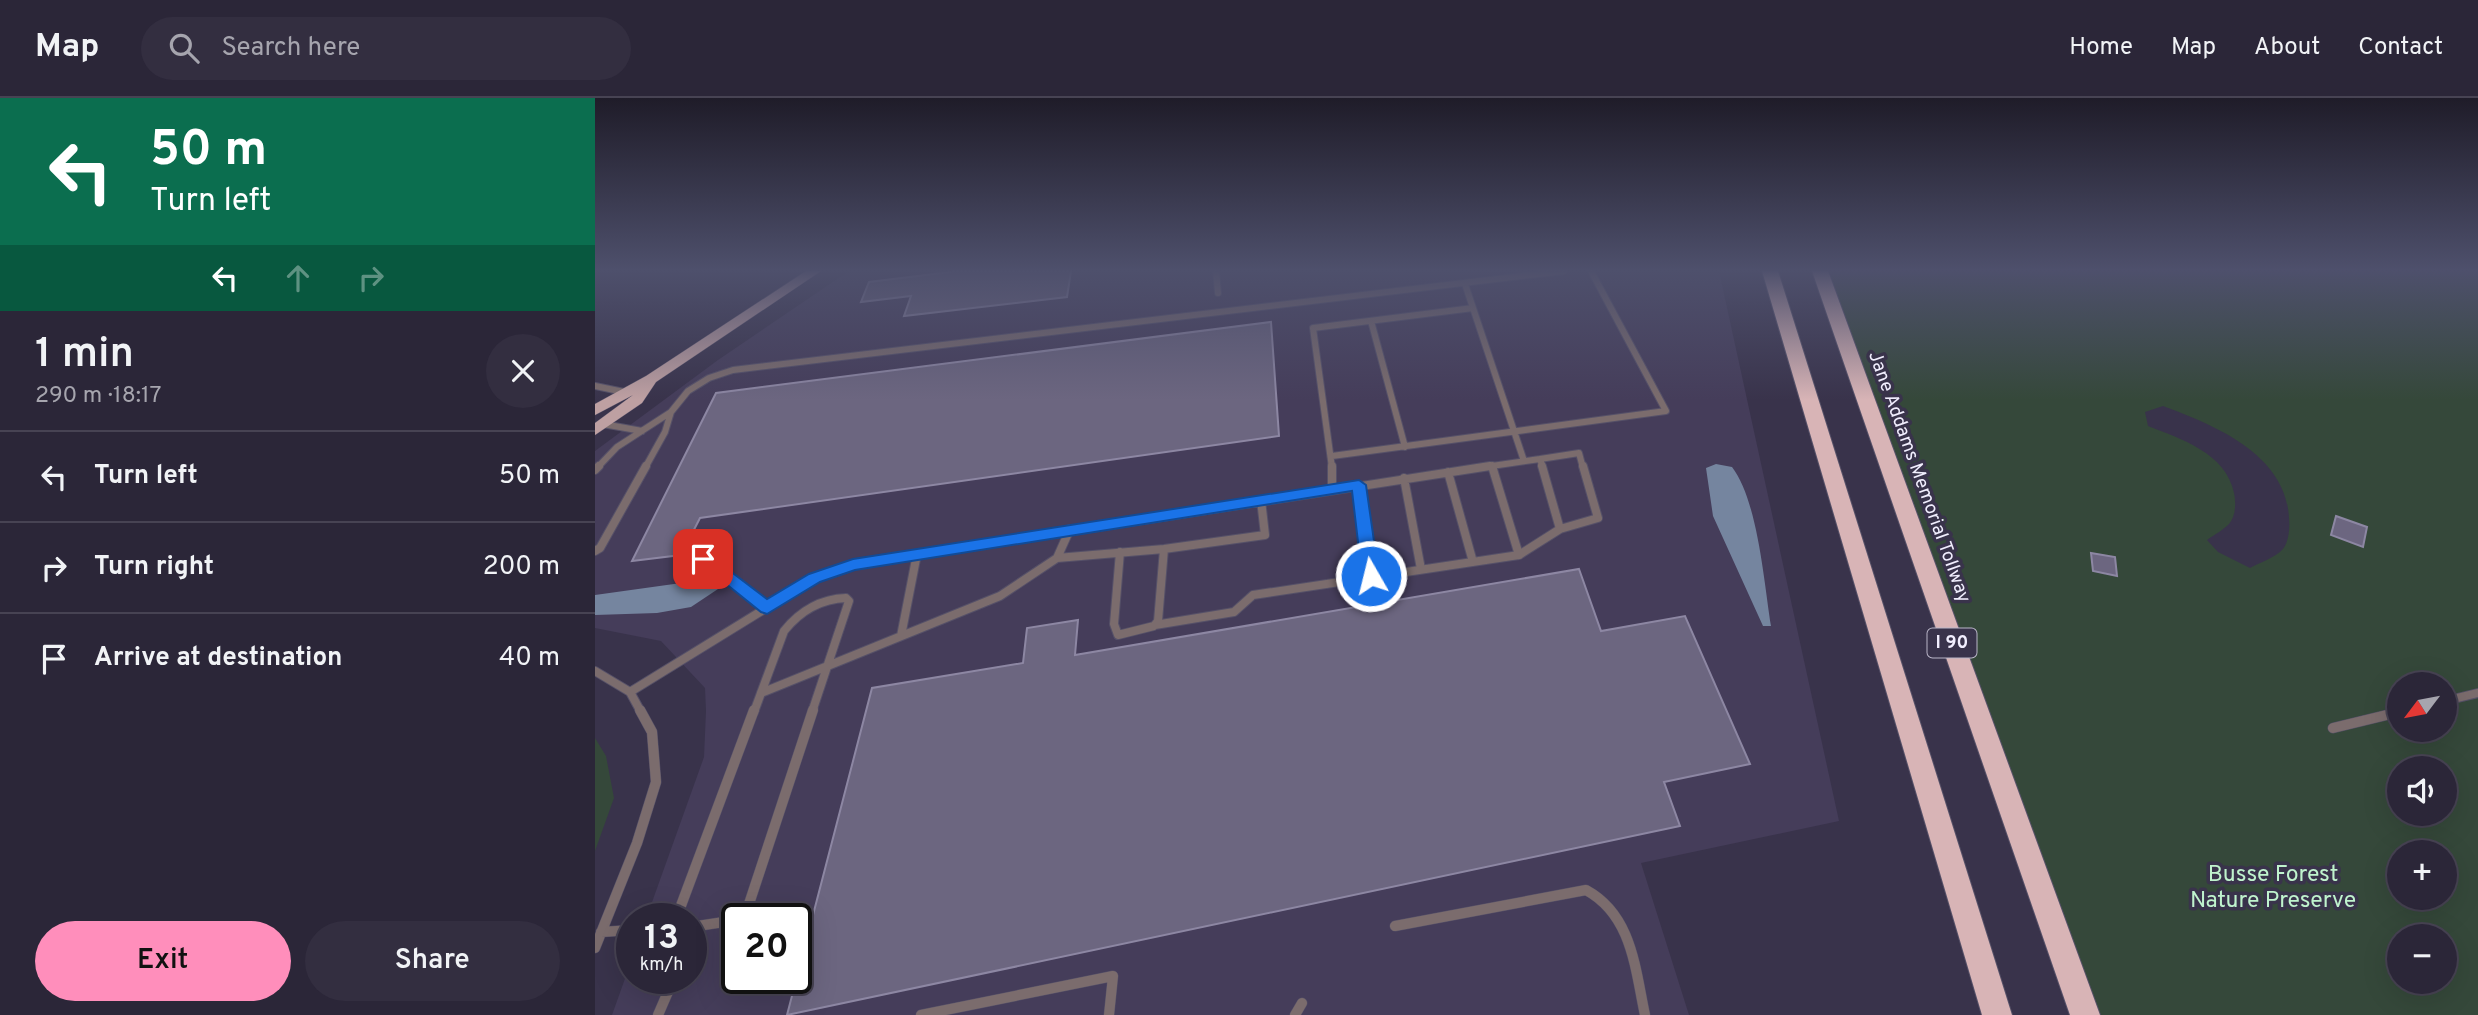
<!DOCTYPE html>
<html lang="en">
<head>
<meta charset="utf-8">
<style>
  body { margin:0; font-family:Overpass,sans-serif; background:#332e40; color:#f1f3f6; height:100vh; display:flex; flex-direction:column; font-size:26px; white-space:nowrap }
  * { box-sizing:border-box; margin:0 }
  p { font-size:23px; color:#a6a5ae }
  .icon { flex:none; width:38px; height:38px; fill:none; stroke:currentColor; stroke-width:2; stroke-linecap:round; stroke-linejoin:round }
  .map { position:relative; flex:1; overflow:hidden }
  .panel { display:flex; flex-direction:column; background:#2b2638; width:595px }
  .panel>* { flex:none }
  .hud { background:#0b6e4f; color:#fff; overflow:hidden }
  .needle { width:46px; rotate:238deg }
  .buttons { position:absolute; left:1792px; top:574px; display:grid; gap:14px }
  .buttons a { display:grid; place-items:center; width:70px; height:70px; border-radius:50%; background:#2b2638; box-shadow:0 7px 28px #0002,0 0 0 2px #474353; font-size:35px }
  .speed { position:absolute; left:21px; top:805px; display:flex; gap:14px; font-size:35px; font-weight:700; text-align:center }
  .speed>* { display:grid; place-content:center; width:91px; height:91px; border-radius:50%; background:#2b2638; box-shadow:0 7px 28px #0002,0 0 0 2px #474353; line-height:1 }
  .speed small { font-size:18px; font-weight:400 }
  .speed .limit { border:4px solid #111; border-radius:10px; background:#fff; color:#111 }
  .pin { position:absolute; display:grid; place-items:center; width:60px; height:60px; color:#fff; margin:-30px; border-radius:14px; box-shadow:0 4px 10px #0006 }
  .me { position:absolute; width:77px; margin:-38px; rotate:352deg; stroke-linejoin:round; filter:drop-shadow(0 0 5px #0008) }
  .turn { display:flex; align-items:center; gap:24px; height:147px; padding:0 35px; font-size:32px }
  .turn .icon { width:91px; height:91px; stroke-width:2.5 }
  .turn b { display:block; font-size:49px; line-height:60px }
  .lanes { display:flex; align-items:center; height:66px; padding:0 35px; background:#0003; justify-content:center; gap:35px; direction:ltr }
  .lanes .off { opacity:.35 }
  .round { display:grid; place-items:center; flex:none; width:74px; height:74px; border-radius:37px; background:#332e40 }
  .overview { display:flex; align-items:center; justify-content:space-between; height:119px; padding:0 35px }
  h1 { font-size:42px; font-weight:600; line-height:52px }
  .button { display:flex; gap:14px; margin-top:auto; padding:14px 35px }
  .button a { flex:1; height:80px; border-radius:42px; background:#ff8ebb; color:#111; font-size:28px; font-weight:600; line-height:80px; text-align:center }
  .button a+a { background:#332e40; color:#f1f3f6 }
  ul { padding:0; list-style:none }
  li { display:flex; align-items:center; gap:21px; height:91px; padding:0 35px; border-top:2px solid #474353 }
  li div { flex:1 }
  li b { display:block; font-size:26px }
  li em { font-style:normal }
  header { display:flex; align-items:center; gap:42px; box-sizing:border-box; height:98px; padding:0 35px; background:#2b2638; border-bottom:2px solid #474353 }
  header strong { font-size:33px }
  nav { display:flex; gap:38px; margin-inline-start:auto; font-size:24px }
  .search { width:490px; height:63px; background:#332e40; display:flex; align-items:center; gap:18px; box-sizing:border-box; padding:0 24px; border-radius:38px; color:#a6a5ae; font-size:26px }
  main { display:flex; flex:1; min-height:0 }
  .map>svg:first-child { display:block }
  .built { fill:#453d5a; fill-rule:evenodd }
  .green { fill:#35483a; fill-rule:evenodd }
  .water { fill:#75859f }
  .building { fill:#6c6680; stroke:#8d87a3; stroke-width:2 }
  .lines { fill:none; stroke-linecap:round; stroke-linejoin:round }
  .service-far2-casing { stroke:#565168; stroke-width:8 }
  .service-far1-casing { stroke:#565168; stroke-width:10 }
  .service-casing { stroke:#565168; stroke-width:11 }
  .primary-casing { stroke:#565168; stroke-width:1 }
  .motorway-casing { stroke:#565168; stroke-width:2 }
  .service-far2 { stroke:#7b6c6d; stroke-width:6 }
  .service-far1 { stroke:#7b6c6d; stroke-width:8 }
  .service { stroke:#7b6c6d; stroke-width:10 }
  .primary { fill:#bea0a2; fill-rule:evenodd }
  .motorway { fill:#d8b4b6; fill-rule:evenodd }
  .route { fill:#1a73e8; stroke:#114b97; stroke-width:2 }
  .labels { text-anchor:middle; dominant-baseline:central; stroke-width:7; stroke-linejoin:round; paint-order:stroke }
  .shield { fill:#39334b; stroke:#bab6c8; stroke-width:2 }
  .shield-label { font-size:18px; font-weight:bold; fill:#f1eefe }
  .street-label { font-size:19px; fill:#f1eefe; stroke:#39334b }
  .near-park-label { font-size:23px; fill:#bff3cd; stroke:#39334b }
</style>
</head>
<body>
<header>
<strong>Map</strong>
<div class="search"><svg class="icon" aria-label="search" viewBox="0 0 24 24"><circle cx="10" cy="10" r="6"/><path d="M15 15l6 6"/></svg>Search here</div>
<nav><a>Home</a><a>Map</a><a>About</a><a>Contact</a></nav>
</header>
<main>
<section class="panel">
<div class="hud">
<div class="turn"><svg class="icon" aria-label="left" viewBox="0 0 24 24"><path d="M17 20v-9H6M10 6l-5 5 5 5"/></svg><div><b>50 m</b>Turn left</div></div>
<div class="lanes"><svg class="icon" aria-label="left" viewBox="0 0 24 24"><path d="M17 20v-9H6M10 6l-5 5 5 5"/></svg><svg class="icon off" aria-label="ahead" viewBox="0 0 24 24"><path d="M12 20V5M6 11l6-6 6 6"/></svg><svg class="icon off" aria-label="right" viewBox="0 0 24 24"><path d="M7 20v-9h11M14 6l5 5-5 5"/></svg></div>
</div>
<div class="overview"><div><h1>1 min</h1><p>290 m · 18:17</p></div><a class="round"><svg class="icon" aria-label="close" viewBox="0 0 24 24"><path d="M6 6l12 12M18 6L6 18"/></svg></a></div>
<ul>
<li><svg class="icon" aria-label="left" viewBox="0 0 24 24"><path d="M17 20v-9H6M10 6l-5 5 5 5"/></svg><div><b>Turn left</b></div><em>50 m</em></li>
<li><svg class="icon" aria-label="right" viewBox="0 0 24 24"><path d="M7 20v-9h11M14 6l5 5-5 5"/></svg><div><b>Turn right</b></div><em>200 m</em></li>
<li><svg class="icon" aria-label="arrive" viewBox="0 0 24 24"><path d="M6 21V4h12l-3 4 3 4H6"/></svg><div><b>Arrive at destination</b></div><em>40 m</em></li>
</ul>
<div class="button"><a>Exit</a><a>Share</a></div>
</section>
<div class="map">
<svg width="1883" height="917" viewBox="0 0 1883 917">
  <rect width="100%" height="100%" fill="#39334b"/>
  <!-- built -->
  <path class="built" d="M254,173H1124L1244,723L1046,765L1094,917H17L37,861V880H96V821H51L109,659L111,613L110,590L66,543L0,530V353L123,262ZM142,821H201V880H142Z"/>
  <!-- green -->
  <path class="green" d="M1227,173H1883V917H1490ZM1568,308C1619,327 1691,356 1694,420C1695,430 1694,443 1688,451C1681,459 1664,465 1655,470L1623,454L1612,442C1619,437 1628,432 1634,426C1641,418 1641,405 1639,395C1631,355 1586,341 1553,328L1550,314ZM1804,586H1850V632H1804ZM1804,670H1850V716H1804ZM1804,754H1850V800H1804ZM1804,838H1850V884H1804Z
    M0,640L11,658L19,700L0,753Z"/>
  <!-- water -->
  <path class="water" d="M1121,366L1137,369C1163,403 1169,485 1176,528H1168L1118,418L1111,370Z
    M122,480L129,487L96,509L62,515L0,517V497Z"/>
  <!-- building -->
  <path class="building" d="M363,173H476L472,199L309,218L316,198L266,204L274,184Z
    M676,224L684,338L105,420L86,457L37,463L121,295Z
    M1741,418L1772,429L1768,449L1736,437Z
    M1496,455L1520,459L1522,478L1498,473Z
    M984,471L1006,533L1090,518L1155,666L1069,684L1085,728L192,917L277,590L428,565L432,530L483,522L480,557Z"/>
  <g class="lines">
    <!-- service-far2 casing -->
    <g class="service-far2-casing">
      <path id="service-far2" d="M621,173L623,195
        M870,186L929,363
        M776,223L810,349
        M0,288L29,294
        M8,326L47,333
        M737,358L1071,313L996,173
        M945,361L948,370
        M945,361L984,355L988,370
        M2,370L22,349L76,314L93,293L114,280L138,272L969,173
        M50,370L70,334L76,314
        M737,370L718,230L878,210
        M883,370L945,361"/>
    </g>
    <!-- service-far1 casing -->
    <g class="service-far1-casing">
      <path id="service-far1" d="M737,368V391
        M947,368L965,431L1003,420L988,368
        M0,372L4,368
        M853,374L878,464
        M809,380L826,471
        M764,387L776,478
        M105,443L108,461L172,510
        M0,453L5,450L51,368
        M525,454L519,526L523,537L559,528L563,523L569,451
        M924,457L965,431
        M462,460L569,451L670,437L666,402
        M560,527L639,514L658,497L924,457L897,368
        M306,538L322,456
        M0,573L35,594L46,614
        M35,594L220,480L258,467L895,368
        M166,595L405,498L462,460L475,431
        M1850,603L1883,595
        M159,614L189,533C205,513 225,501 251,500L254,503L217,614"/>
    </g>
    <!-- service casing -->
    <g class="service-casing">
      <path id="service" d="M1738,630L1804,614
        M81,821L159,612
        M149,821L218,612
        M800,828L991,792C1037,817 1040,870 1050,917
        M96,829L142,822
        M6,834L37,832
        M96,843L102,829
        M0,850L42,745L61,684L57,634L45,612
        M63,917L79,880
        M326,917L518,878L514,917
        M700,917L707,905"/>
    </g>
    <!-- primary casing -->
    <g class="primary-casing">
      <path id="primary" d="M211,173H226L61,284L47,305L0,337V325L38,297L0,317V306L51,278Z"/>
    </g>
    <!-- motorway casing -->
    <g class="motorway-casing">
      <path id="motorway" d="M1167,173H1183L1417,917H1387Z
        M1217,173H1233L1505,917H1475Z"/>
    </g>
    <!-- service-far2 -->
    <use href="#service-far2" class="service-far2"/>
    <!-- service-far1 -->
    <use href="#service-far1" class="service-far1"/>
    <!-- service -->
    <use href="#service" class="service"/>
    <!-- primary -->
    <use href="#primary" class="primary"/>
    <!-- motorway -->
    <use href="#motorway" class="motorway"/>
  </g>
  <!-- sky -->
  <linearGradient id="sky" x2="0" y2="1"><stop stop-color="#1f1c29"/><stop offset="0.57" stop-color="#4e506c"/><stop offset="1" stop-color="#4e506c" stop-opacity="0"/></linearGradient>
  <rect width="1883" height="302" fill="url(#sky)"/>
  <!-- route -->
  <path class="route" d="M764,382L771,387L784,478L776,484L767,478L757,393L260,472L225,484L172,516L166,514L100,461L108,455L114,457L172,501L214,476L258,461Z"/>
  <g class="labels">
    <!-- shield labels -->
    <rect class="shield" x="1332.5" y="530.5" width="49" height="29" rx="5"/>
    <g class="shield-label">
      <text x="1357" y="545">I 90</text>
    </g>
    <!-- street labels -->
    <g class="street-label">
      <text transform="translate(1324 379) rotate(70)">Jane Addams Memorial Tollway</text>
    </g>
    <!-- near-park labels -->
    <g class="near-park-label">
      <text x="1678" y="777">Busse Forest<tspan x="1678" dy="26">Nature Preserve</tspan></text>
    </g>
  </g>
</svg>
<div class="buttons">
<a><svg class="needle" viewBox="-14 -14 28 28"><path d="M0-13l5 13h-10z" fill="#e53935"/><path d="M0 13l5-13h-10z" fill="#a6a5ae"/></svg></a>
<a><svg class="icon" aria-label="sound" viewBox="0 0 24 24"><path d="M4 9h4l5-4v14l-5-4H4zM17 9q2 3 0 6"/></svg></a>
<a>+</a>
<a>−</a>
</div>
<div class="speed"><div>13<small>km/h</small></div><div class="limit">20</div></div>
<div class="pin" style="left:108px;top:461px;background:#d93025"><svg class="icon" aria-label="arrive" viewBox="0 0 24 24"><path d="M6 21V4h12l-3 4 3 4H6"/></svg></div>
<svg class="me" style="left:776px;top:478px" viewBox="-20 -20 40 40"><circle r="17" fill="#1a73e8" stroke="#fff" stroke-width="3"/><path d="M0-11L8 9 0 5-8 9z" fill="#fff"/></svg>
</div>
</main>
</body>
</html>
